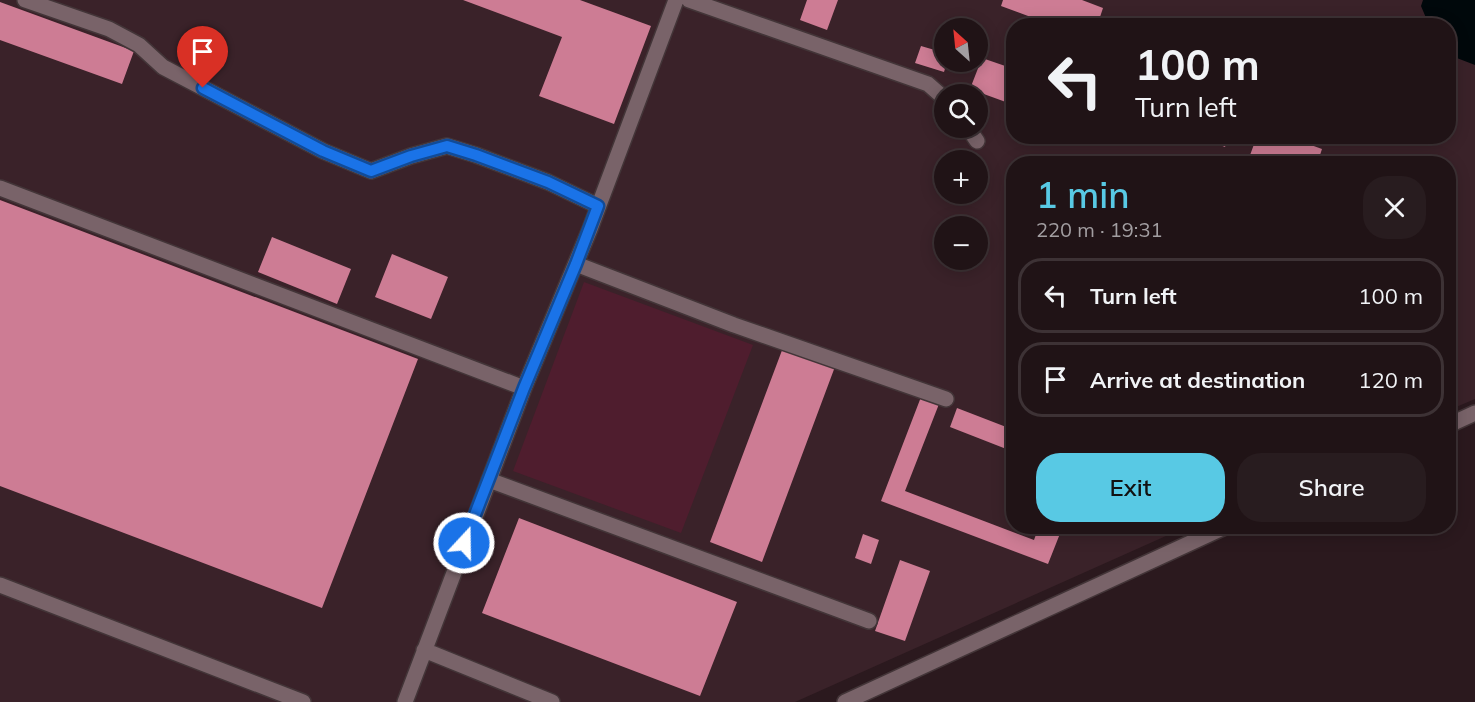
<!DOCTYPE html>
<html lang="en">
<head>
<meta charset="utf-8">
<style>
  body { margin:0; font-family:Mulish,sans-serif; background:#281c1f; color:#f1f3f6; height:100vh; display:flex; flex-direction:column; font-size:22px; white-space:nowrap }
  * { box-sizing:border-box; margin:0 }
  p { font-size:20px; color:#a29ea1 }
  .icon { flex:none; width:33px; height:33px; fill:none; stroke:currentColor; stroke-width:2; stroke-linecap:round; stroke-linejoin:round }
  .map { position:relative; flex:1; overflow:hidden }
  .panel { position:absolute; left:1006px; top:156px; width:450px; height:378px; display:flex; flex-direction:column; background:#201316; border-radius:24px; box-shadow:0 3px 15px #0003,0 0 0 2px #3d3235 }
  .panel>* { flex:none }
  .hud { position:absolute; left:1006px; top:18px; width:450px; height:126px; border-radius:24px; box-shadow:0 3px 15px #0003,0 0 0 2px #3d3235; background:#201316; color:#f1f3f6; overflow:hidden }
  .needle { width:39px; rotate:333deg }
  .controls { position:absolute; left:934px; top:18px; display:grid; gap:12px }
  .controls a { display:grid; place-items:center; width:54px; height:54px; border-radius:50%; background:#201316; box-shadow:0 3px 15px #0003,0 0 0 2px #3d3235; font-size:30px }
  .pin { position:absolute; display:grid; place-items:center; width:51px; height:51px; color:#fff; margin:-62px -26px; border-radius:50% 50% 50% 0; rotate:-45deg; box-shadow:0 0 6px #0007 }
  .pin .icon { rotate:45deg }
  .me { position:absolute; width:66px; margin:-33px; rotate:21deg; stroke-linejoin:round; filter:drop-shadow(0 0 4px #0008) }
  .turn { display:flex; align-items:center; gap:21px; height:126px; padding:0 30px; font-size:27px }
  .turn .icon { width:78px; height:78px; stroke-width:2.5 }
  .turn b { display:block; font-size:42px; line-height:51px }
  .round { display:grid; place-items:center; flex:none; width:63px; height:63px; border-radius:24px; background:#281c1f }
  .summary { display:flex; align-items:center; justify-content:space-between; height:102px; padding:0 30px }
  h1 { font-size:36px; font-weight:600; line-height:45px; color:#58c9e4 }
  .button { display:flex; gap:12px; margin-top:auto; padding:12px 30px }
  .button a { flex:1; height:69px; border-radius:24px; background:#58c9e4; color:#111; font-size:24px; font-weight:600; line-height:69px; text-align:center }
  .button a+a { background:#281c1f; color:#f1f3f6 }
  ul { padding:0; list-style:none }
  li { display:flex; align-items:center; gap:18px; height:75px; margin:0 12px 9px; padding:0 18px; border:3px solid #3d3235; border-radius:24px }
  li div { flex:1 }
  li b { display:block; font-size:22px }
  li em { font-style:normal }
  .map>svg:first-child { display:block }
  .built { fill:#3a2229; fill-rule:evenodd }
  .green { fill:#4f1d2e }
  .water { fill:#00080b }
  .building { fill:#cd7c94 }
  .lines { fill:none; stroke-linecap:round; stroke-linejoin:round }
  .service-casing { stroke:#433538; stroke-width:18 }
  .service { stroke:#796369; stroke-width:15 }
  .route-casing { stroke:#114b97; stroke-width:15 }
  .route { stroke:#1a73e8; stroke-width:10 }
</style>
</head>
<body>
<div class="map">
<svg width="1475" height="702" viewBox="0 0 1475 702">
  <rect width="100%" height="100%" fill="#2b191e"/>
  <!-- built -->
  <path class="built" d="M0,0H1475V399L1449,410V164H1014V526L1186,527L795,702H0ZM1014,26H1449V136H1014ZM945,28H978V62H945ZM945,94H978V128H945ZM945,160H978V194H945ZM945,226H978V260H945Z"/>
  <!-- green -->
  <path class="green" d="M584,282L753,345L681,533L513,471Z"/>
  <!-- water -->
  <path class="water" d="M1423,0H1475V65L1449,55V26L1429,25L1421,6Z"/>
  <!-- building -->
  <path class="building" d="M463,0H580L651,26L614,124L539,96L562,37Z
    M807,0H838L827,30L800,20Z
    M1003,0H1082L1103,8L1097,26H1055L1001,6Z
    M0,2L134,51L122,84L0,40Z
    M1128,18L1147,25V26H1125Z
    M921,46L945,53V62H947L944,72L915,63Z
    M982,58L1014,69V105L970,89Z
    M1197,136H1229L1225,147Z
    M1257,136H1286L1322,149L1317,164H1264L1249,158Z
    M0,200L418,359L322,608L0,486Z
    M272,237L351,269L337,304L258,272Z
    M392,254L448,277L431,319L375,297Z
    M784,345L836,364L762,562L710,542Z
    M921,397L939,404L905,491L1034,540L1039,526H1063L1048,564L881,501Z
    M957,408L1014,430V452L950,427Z
    M519,518L737,602L700,696L482,613Z
    M863,534L879,540L871,564L855,558Z
    M900,560L930,571L905,641L875,631Z"/>
  <g class="lines">
    <!-- service casing -->
    <g class="service-casing">
      <path id="service" d="M25,0L109,29L139,45L163,67L323,151L371,171L411,156L447,146L476,155L548,182L598,206
        M689,0L928,84L945,99
        M968,128L977,141
        M0,188L524,388
        M576,264L734,325L946,399
        M1449,425L1475,413
        M489,480L869,621
        M0,585L303,702
        M424,650L552,702
        M405,702L524,388L590,229L676,0
        M845,702L1227,526"/>
    </g>
    <!-- service -->
    <use href="#service" class="service"/>
  </g>
  <g class="lines">
    <!-- route casing -->
    <g class="route-casing">
      <path id="route" d="M203,88L323,151L371,171L411,156L447,146L476,155L548,182L598,206L576,264L524,388L464,543"/>
    </g>
    <!-- route -->
    <use href="#route" class="route"/>
  </g>
</svg>
<div class="controls">
<a><svg class="needle" viewBox="-14 -14 28 28"><path d="M0-13l5 13h-10z" fill="#e53935"/><path d="M0 13l5-13h-10z" fill="#a29ea1"/></svg></a>
<a><svg class="icon" aria-label="search" viewBox="0 0 24 24"><circle cx="10" cy="10" r="6"/><path d="M15 15l6 6"/></svg></a>
<a>+</a>
<a>−</a>
</div>
<div class="pin" style="left:203px;top:88px;background:#d93025"><svg class="icon" aria-label="arrive" viewBox="0 0 24 24"><path d="M6 21V4h12l-3 4 3 4H6"/></svg></div>
<svg class="me" style="left:464px;top:543px" viewBox="-20 -20 40 40"><circle r="17" fill="#1a73e8" stroke="#fff" stroke-width="3"/><path d="M0-11L8 9 0 5-8 9z" fill="#fff"/></svg>
<div class="hud">
<div class="turn"><svg class="icon" aria-label="left" viewBox="0 0 24 24"><path d="M17 20v-9H6M10 6l-5 5 5 5"/></svg><div><b>100 m</b>Turn left</div></div>
</div>
<section class="panel">
<div class="summary"><div><h1>1 min</h1><p>220 m · 19:31</p></div><a class="round"><svg class="icon" aria-label="close" viewBox="0 0 24 24"><path d="M6 6l12 12M18 6L6 18"/></svg></a></div>
<ul>
<li><svg class="icon" aria-label="left" viewBox="0 0 24 24"><path d="M17 20v-9H6M10 6l-5 5 5 5"/></svg><div><b>Turn left</b></div><em>100 m</em></li>
<li><svg class="icon" aria-label="arrive" viewBox="0 0 24 24"><path d="M6 21V4h12l-3 4 3 4H6"/></svg><div><b>Arrive at destination</b></div><em>120 m</em></li>
</ul>
<div class="button"><a>Exit</a><a>Share</a></div>
</section>
</div>
</body>
</html>
